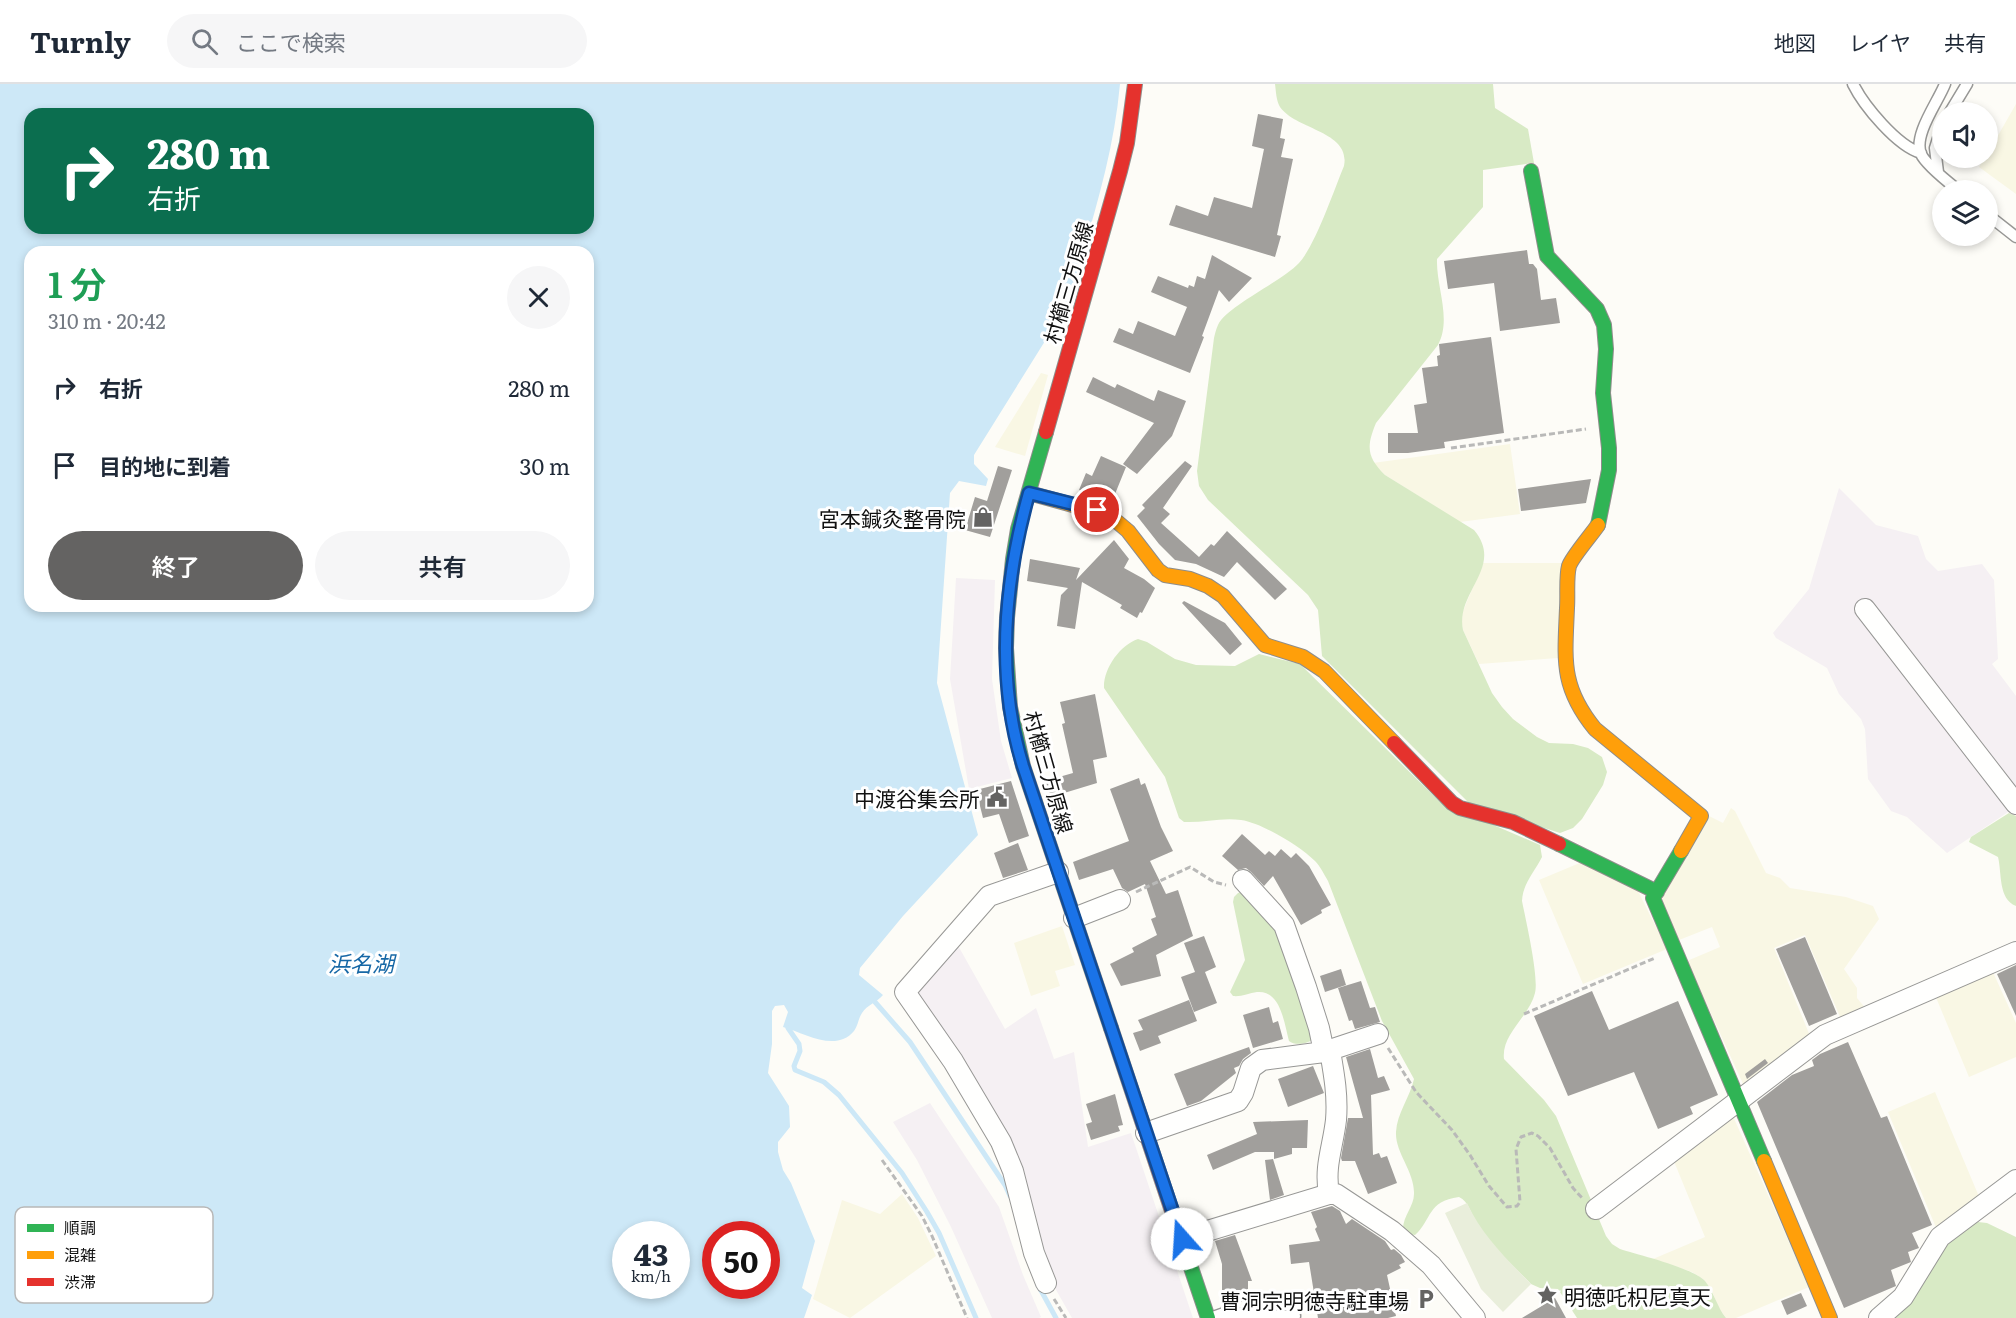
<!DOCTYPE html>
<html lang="ja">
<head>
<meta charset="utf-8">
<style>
  body { margin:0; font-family:Literata,"Noto Sans JP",serif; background:#f6f6f7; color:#1f2937; height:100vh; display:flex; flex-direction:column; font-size:22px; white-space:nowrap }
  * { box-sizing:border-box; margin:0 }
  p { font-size:20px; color:#747a83 }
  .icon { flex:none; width:33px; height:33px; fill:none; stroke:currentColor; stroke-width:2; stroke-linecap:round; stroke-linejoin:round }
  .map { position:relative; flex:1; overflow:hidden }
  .panel { position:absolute; left:24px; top:162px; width:570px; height:366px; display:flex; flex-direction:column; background:#fff; border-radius:18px; box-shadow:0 3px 9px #0003 }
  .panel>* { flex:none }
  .banner { position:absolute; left:24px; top:24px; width:570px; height:126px; border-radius:18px; box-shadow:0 3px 9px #0003; background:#0b6e4f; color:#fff; overflow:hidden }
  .tools { position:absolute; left:1932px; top:18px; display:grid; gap:12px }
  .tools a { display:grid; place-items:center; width:66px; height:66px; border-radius:50%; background:#fff; box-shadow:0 3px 9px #0003; font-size:30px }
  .speed { position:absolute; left:612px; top:1137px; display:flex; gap:12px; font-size:30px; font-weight:700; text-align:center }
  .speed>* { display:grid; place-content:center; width:78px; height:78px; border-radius:50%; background:#fff; box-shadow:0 3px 9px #0003; line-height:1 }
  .speed small { font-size:15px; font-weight:400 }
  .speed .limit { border:9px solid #d22; background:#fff; color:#111 }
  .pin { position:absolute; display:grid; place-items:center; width:51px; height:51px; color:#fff; margin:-26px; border:3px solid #fff; border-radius:50%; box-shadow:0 2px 6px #0007 }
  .me { position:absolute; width:66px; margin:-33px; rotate:341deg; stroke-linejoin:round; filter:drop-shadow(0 0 4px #0008) }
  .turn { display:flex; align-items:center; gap:21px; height:126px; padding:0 24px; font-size:27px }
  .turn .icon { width:78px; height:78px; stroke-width:2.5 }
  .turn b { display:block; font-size:42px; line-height:51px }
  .round { display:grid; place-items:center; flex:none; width:63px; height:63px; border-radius:32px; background:#f6f6f7 }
  .headline { display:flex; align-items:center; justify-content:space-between; height:102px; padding:0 24px }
  h1 { font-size:36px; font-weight:600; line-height:45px; color:#1e9e55 }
  .primary-button { display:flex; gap:12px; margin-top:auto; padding:12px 24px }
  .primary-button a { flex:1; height:69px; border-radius:36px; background:#646362; color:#fff; font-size:24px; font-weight:600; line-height:69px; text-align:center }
  .primary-button a+a { background:#f6f6f7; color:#1f2937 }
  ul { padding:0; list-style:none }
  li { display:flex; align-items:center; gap:18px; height:78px; padding:0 24px }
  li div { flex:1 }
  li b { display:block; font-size:22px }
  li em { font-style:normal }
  header { display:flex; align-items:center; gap:36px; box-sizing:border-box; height:84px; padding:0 30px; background:#fff; border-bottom:2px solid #e0e1e3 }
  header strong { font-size:28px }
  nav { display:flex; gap:33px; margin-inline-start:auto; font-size:21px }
  .search { width:420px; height:54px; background:#f6f6f7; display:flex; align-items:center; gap:15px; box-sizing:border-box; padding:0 21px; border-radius:33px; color:#747a83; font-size:22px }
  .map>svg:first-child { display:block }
  .industrial { fill:#f5f0f3 }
  .farmland { fill:#f9f7e4 }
  .forest { fill:#d8eac5 }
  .cemetery { fill:#e9eedb }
  .water { fill:#cde8f7; fill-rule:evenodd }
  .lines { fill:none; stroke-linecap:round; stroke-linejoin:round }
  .stream { stroke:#cde8f7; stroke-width:5 }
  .building { fill:#a19f9c }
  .lane-casing { stroke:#979795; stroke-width:13 }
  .street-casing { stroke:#979795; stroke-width:22 }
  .fast-casing { stroke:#8e8d8b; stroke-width:16 }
  .slow-casing { stroke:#8e8d8b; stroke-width:16 }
  .jam-casing { stroke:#8e8d8b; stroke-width:16 }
  .path { stroke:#b9b9b8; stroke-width:3; stroke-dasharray:6 3; stroke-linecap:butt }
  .lane { stroke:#fffffe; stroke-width:10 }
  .street { stroke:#fffffe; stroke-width:20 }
  .fast { stroke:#30b455; stroke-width:14 }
  .slow { stroke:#ff9f0a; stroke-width:14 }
  .jam { stroke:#e5322d; stroke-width:14 }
  .route-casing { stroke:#114b97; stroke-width:15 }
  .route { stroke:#1a73e8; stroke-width:10 }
  .labels { text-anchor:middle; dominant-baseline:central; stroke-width:6; stroke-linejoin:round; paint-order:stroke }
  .street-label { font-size:21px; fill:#111; stroke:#fff }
  .poi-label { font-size:21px; fill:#111; stroke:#fff; text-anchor:end }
  .water-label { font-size:22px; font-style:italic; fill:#1768a6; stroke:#fff }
  .key { fill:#fff; stroke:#b8b8b8; stroke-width:1.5 }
  .key-label { font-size:16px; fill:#111 }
</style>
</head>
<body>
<header>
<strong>Turnly</strong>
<div class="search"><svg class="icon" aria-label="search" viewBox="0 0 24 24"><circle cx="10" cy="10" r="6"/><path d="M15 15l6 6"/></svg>ここで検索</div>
<nav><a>地図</a><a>レイヤ</a><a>共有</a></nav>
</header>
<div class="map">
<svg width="2016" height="1234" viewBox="0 0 2016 1234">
  <rect width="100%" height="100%" fill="#fdfcf7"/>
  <!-- industrial -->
  <path class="industrial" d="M1839,404L1876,441L1918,452L1926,475L1938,487L1982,480L1994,496L1998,575L1992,580L2016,612V709L1866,516L1855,524L2011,726L1947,769L1907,733L1891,727L1868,695L1865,645L1861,635L1839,610L1827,584L1776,554L1773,549L1809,505Z
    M956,494L995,496L992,595L1001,657L1012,694L969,705L950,595Z
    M956,858L1005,945L1036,924L1054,975L1074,968L1088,1063L1131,1049L1193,1234H1072L1051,1197L1023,1101L915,913L916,904Z
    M930,1019L999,1123L1023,1191L1041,1233L1039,1234H992L951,1143L917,1076L893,1038Z"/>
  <!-- farmland -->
  <path class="farmland" d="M2016,20V110L1979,83L1985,74H1988V69Z
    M1041,289L1048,291L1025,372L995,363Z
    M1510,360L1520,430L1460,438L1385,391L1373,379Z
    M1483,479H1563L1558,574L1479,580L1463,546L1461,536L1463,527Z
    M1731,724L1735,727L1766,789L1780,794L1790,804L1846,813L1873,822L1879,835L1844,885L1857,904V914L1866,925L1841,935L1805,851L1774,864L1810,952L1744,1002L1687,877L1720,863L1712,843L1679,856L1661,815L1709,732L1723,739Z
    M1582,778L1637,805L1667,865L1583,900L1539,796Z
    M1062,842L1075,881L1055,887L1060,902L1031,912L1014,859Z
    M1992,886L2016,939V973L1969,993L1935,911Z
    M1935,1008L1980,1115L1937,1146L1888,1028Z
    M1732,1030L1809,1203L1736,1234H1726L1719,1224L1711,1205L1703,1195L1692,1188L1653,1175L1705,1153L1673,1075Z
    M902,1110L918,1134L936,1172L850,1234L813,1215L842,1116L880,1130Z"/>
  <!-- forest -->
  <path class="forest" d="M1275,0H1493L1495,24L1528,45L1534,79L1483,86V123L1437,175C1436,203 1452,235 1438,261L1376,339C1366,363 1367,373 1385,391L1474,446C1505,483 1455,508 1463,546L1492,609L1502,623L1513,635L1537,653L1549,659L1573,660L1588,664L1602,673L1607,688L1603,701L1582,735L1573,744L1560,749L1470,720L1322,572L1318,526L1308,511L1208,416L1199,402L1197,387L1214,254C1215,250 1216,245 1218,241C1227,222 1281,198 1299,179C1315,162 1334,106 1344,82C1351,47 1296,46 1280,23C1276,16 1276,7 1275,0Z
    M1138,555L1147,558L1175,575L1196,581L1235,582L1259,570L1300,580L1440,718L1540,761L1542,773C1534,789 1523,799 1522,817C1526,837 1539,893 1535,909C1529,933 1501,950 1504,975L1544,1016L1556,1032L1606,1152L1612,1160L1620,1165C1639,1171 1693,1184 1705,1197C1714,1208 1717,1223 1726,1234H1577L1558,1205L1540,1204L1531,1200C1513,1181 1491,1163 1477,1140C1471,1131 1469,1117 1459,1113C1427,1117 1432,1136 1415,1151L1408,1150L1403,1145C1403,1132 1414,1122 1414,1110C1415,1088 1395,1069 1396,1048C1397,1029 1410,1013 1414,995L1382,937L1328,797C1324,790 1320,782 1315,777C1300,762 1262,739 1241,736C1222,733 1203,739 1184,738L1179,734L1165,693L1104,604C1103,585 1120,561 1138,555Z
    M2009,729L2016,732V822C1998,815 2002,789 1998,773L1969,758L1971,753Z
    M1244,807L1273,837L1314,954C1309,960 1295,962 1289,957C1284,939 1281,906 1257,908C1249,909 1241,913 1233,912L1230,908L1245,876L1233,818L1234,813L1238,809Z
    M1978,1138L1987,1139L2016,1153V1234H1890C1912,1203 1942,1152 1978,1138Z"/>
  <!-- cemetery -->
  <path class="cemetery" d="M1467,1119C1482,1152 1507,1175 1531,1200L1503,1228L1481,1205L1445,1129Z"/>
  <!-- water -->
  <path class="water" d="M0,0H1120C1113,79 1086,156 1064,232L1060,233L974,371V380L988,395L986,402L959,397L950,409L937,599L978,751L903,832L860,884L859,891L883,911C877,918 867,921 862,929C858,935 858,942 854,947C836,969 804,949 783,943L788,928L784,921L775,922L772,927V960L768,989L789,1022L790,1043L778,1058V1068L783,1086L791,1099L815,1157L802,1204L812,1211L804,1234H0ZM30,30H588V144H30ZM30,168H588V522H30ZM626,1150H676V1202H626ZM716,1150H766V1202H716Z"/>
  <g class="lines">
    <!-- stream -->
    <path class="stream" d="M875,918L910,958L1005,1101L1010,1112
      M788,944L799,960L800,967L794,982L795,986L824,998L839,1011L902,1089L927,1128L939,1149L976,1234
      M1038,1201L1056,1234"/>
  </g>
  <!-- building -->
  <path class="building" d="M1258,30L1283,35L1280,54L1285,55L1281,73L1293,75L1277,151L1281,152L1275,173L1169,141L1176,121L1208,132L1214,113L1252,124L1264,65L1252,62Z
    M1527,166L1529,180H1533L1537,185L1541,216L1556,214L1560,239L1500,247L1494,199L1448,205L1444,177Z
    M1212,171L1252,194L1229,218L1219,206L1202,252L1204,253L1190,289L1113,258L1119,244L1133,250L1138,237L1175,252L1187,223L1151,208L1158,192L1188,204L1189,201L1194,203L1197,192L1205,195Z
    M1491,253L1504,349L1444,358L1445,364L1408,369H1388V349H1418L1414,321L1427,319L1422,284L1438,282L1437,272L1440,271L1439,260Z
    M1093,293L1115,304L1117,300L1154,317L1158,306L1186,317L1172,352L1137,390L1123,380L1154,339L1086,308Z
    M1101,372L1126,383L1115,410H1110L1108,414L1079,406L1086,389L1092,392Z
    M1185,377L1192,382L1163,424L1170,430L1161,439L1199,473L1211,460L1214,462L1227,447L1287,505L1275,516L1237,478L1224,493L1196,480L1175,476L1159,460L1137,432L1145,424L1142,421Z
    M998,382L1012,386L990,453L965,446L975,413L987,417Z
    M1591,395L1586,419L1521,427L1518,405Z
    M1114,456L1129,475L1124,484L1144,495L1155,504L1142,529L1140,528L1137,534L1120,524L1122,521L1082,498L1075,545L1057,542L1061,511L1068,504L1027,497L1030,475L1080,484L1076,496Z
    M1184,517L1225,539L1242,560L1230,571L1182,519Z
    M1095,610L1107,673L1093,676L1097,699L1051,713L1045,697L1073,689L1062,640L1065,639L1060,618Z
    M1139,694L1141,701L1145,699L1161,743L1173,767L1150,777L1166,810L1178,806L1193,852L1156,871L1161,892L1121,902L1110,880L1134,868L1132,864L1157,851L1151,835L1156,833L1145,800L1128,808L1122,804L1113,785L1079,796L1073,778L1129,757L1110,705Z
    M1011,697L1029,752L1009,759L999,730L983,734L976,706Z
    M1242,750L1265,771L1269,767L1275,772L1281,765L1291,774L1296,769L1309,782L1331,821L1321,826L1322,829L1301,841L1273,792L1264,802L1251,788L1246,784L1238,786L1222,772Z
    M1018,759L1028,786L1003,794L994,769Z
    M1204,852L1216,883L1205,888L1217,919L1194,928L1181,893L1195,888L1184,859Z
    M1805,853L1837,930L1809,942L1776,865Z
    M2016,881V932L1997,890Z
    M1341,885L1346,901L1325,908L1320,892Z
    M1361,897L1370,924L1375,923L1380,938L1355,945L1352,936L1349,937L1338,904Z
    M1592,907L1609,946L1678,917L1718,1011L1690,1023L1693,1030L1658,1045L1634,988L1568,1012L1534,932Z
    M1189,916L1197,937L1158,952L1161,959L1140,967L1133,949L1143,946L1138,936Z
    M1269,923L1273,939L1278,937L1283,955L1253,964L1243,931Z
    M1848,958L1881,1034L1887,1032L1932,1141L1912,1149L1919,1164L1908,1168L1911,1178L1891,1186L1896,1202L1844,1224L1757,1018L1792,991L1814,982L1812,976L1820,970Z
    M1249,963L1251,969L1243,975L1239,982L1234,984L1236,989L1201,1017L1187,1022L1174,990Z
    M1370,965L1378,994L1384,992L1390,1006L1371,1011L1373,1071L1379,1069L1381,1074L1387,1072L1397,1099L1368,1110L1355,1077H1342L1341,1074L1348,1034H1363L1346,973Z
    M1765,975L1768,979L1747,995L1745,990Z
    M1313,982L1324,1009L1288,1023L1278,995Z
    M1115,1010L1123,1041L1118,1042L1120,1047L1091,1056L1086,1040L1092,1038L1086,1020Z
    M1308,1036L1307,1064H1292V1070L1274,1075V1068H1255L1213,1086L1207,1071L1257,1050L1253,1038Z
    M1273,1075L1284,1111L1270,1116L1265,1076Z
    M1332,1122L1340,1127L1346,1140L1352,1135L1385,1157L1391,1166L1394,1165L1401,1171L1405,1178L1399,1181L1401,1184L1387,1191L1396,1232L1388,1234H1318L1309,1178L1291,1180L1289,1161L1320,1157L1315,1145L1317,1143L1311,1128Z
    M1235,1151L1252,1197H1248V1218H1237V1220H1222V1180L1215,1157Z
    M1801,1209L1807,1222L1787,1231L1781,1217Z
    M1555,1214L1566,1234H1522Z"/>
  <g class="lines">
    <!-- lane casing -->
    <g class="lane-casing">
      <path id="lane" d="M1853,0C1864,22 1897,62 1921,69
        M1945,0C1938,18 1913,51 1921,70C1926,81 1948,98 1958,106
        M1950,28L1967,0
        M1938,88L1935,64L1942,42
        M1988,131L2016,153
        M1210,1234L1224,1229L1295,1232"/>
    </g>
    <!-- street casing -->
    <g class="street-casing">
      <path id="street" d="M1865,525L2016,720
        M1243,796L1284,841L1306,903L1319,944L1324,968
        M1074,834L1120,816
        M1146,1049L1238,1017L1243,1009L1251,984L1262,976L1324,968L1378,950
        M1329,1110C1324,1082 1333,1063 1336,1036C1338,1012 1334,990 1330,967
        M1596,1125L1825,951L2016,868
        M1181,1155L1329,1110H1336L1392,1147L1431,1181L1475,1234
        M1046,1199L1034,1169L1013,1087L1001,1058L953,977L905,908L989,812L1058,788
        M1879,1234L1903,1213L1940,1153L2016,1096"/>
    </g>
    <!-- fast casing -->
    <g class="fast-casing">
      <path id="fast" d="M1531,87L1547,172L1597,225L1604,241L1606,265L1603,309L1609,364V386L1598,441
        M1046,348L1018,445L1013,475L1007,534L1006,564L1010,623L1023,682L1111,944
        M1559,760L1657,808
        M1681,767L1653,814L1764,1077
        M1176,1139L1208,1234"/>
    </g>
    <!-- slow casing -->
    <g class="slow-casing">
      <path id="slow" d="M1029,409L1109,431L1128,447L1158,486L1165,491L1190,495L1208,502L1223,512L1265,561L1303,573L1324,587L1394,659
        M1598,441C1592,450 1572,473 1569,482C1566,494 1568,511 1567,524C1565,575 1560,602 1595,645L1701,732L1681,767
        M1764,1077L1830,1234"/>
    </g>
    <!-- jam casing -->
    <g class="jam-casing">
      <path id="jam" d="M1046,348L1120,87L1127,59L1135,0
        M1394,659L1452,719L1460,724L1513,738L1559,760
        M1111,944L1176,1139"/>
    </g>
    <!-- path -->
    <path class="path" d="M1451,364L1586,345
      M1136,808L1190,783L1214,798L1226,801
      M1524,930L1655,874
      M1388,964L1416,1008L1452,1046L1470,1071L1489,1102L1507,1123L1517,1122L1520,1118L1516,1065L1521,1053L1532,1049L1538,1052L1550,1064L1573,1104L1583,1115
      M882,1076L922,1132L932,1152L967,1234
      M1054,1215L1066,1234"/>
    <!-- lane -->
    <use href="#lane" class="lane"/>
    <!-- street -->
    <use href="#street" class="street"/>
    <!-- fast -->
    <use href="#fast" class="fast"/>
    <!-- slow -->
    <use href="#slow" class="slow"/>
    <!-- jam -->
    <use href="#jam" class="jam"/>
  </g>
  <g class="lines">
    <!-- route casing -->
    <g class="route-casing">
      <path id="route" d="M1097,426L1029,409C1004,499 995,592 1023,682L1182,1155"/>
    </g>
    <!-- route -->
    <use href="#route" class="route"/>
  </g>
  <!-- icons -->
  <defs>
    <g id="shop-bare" transform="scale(1.62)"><path d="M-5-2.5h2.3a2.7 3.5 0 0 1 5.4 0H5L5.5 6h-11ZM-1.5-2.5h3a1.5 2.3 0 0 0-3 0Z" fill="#646362" stroke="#fff" stroke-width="2.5" paint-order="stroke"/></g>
    <g id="civic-bare" transform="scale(1.62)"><path d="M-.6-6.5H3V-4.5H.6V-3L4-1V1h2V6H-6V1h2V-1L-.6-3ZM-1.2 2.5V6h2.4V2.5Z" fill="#646362" stroke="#fff" stroke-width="2.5" paint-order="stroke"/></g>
    <g id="sight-bare" transform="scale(1.62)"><path d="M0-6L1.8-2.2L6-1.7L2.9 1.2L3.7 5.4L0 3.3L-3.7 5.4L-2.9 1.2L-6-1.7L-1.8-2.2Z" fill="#646362" stroke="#fff" stroke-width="2.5" paint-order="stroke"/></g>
    <g id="parking-bare" transform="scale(1.62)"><path d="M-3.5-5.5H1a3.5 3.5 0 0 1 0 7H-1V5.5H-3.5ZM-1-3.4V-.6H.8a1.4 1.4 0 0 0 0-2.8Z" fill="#646362" stroke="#fff" stroke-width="2.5" paint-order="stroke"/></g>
  </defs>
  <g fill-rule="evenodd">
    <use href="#shop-bare" x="983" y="433"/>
    <use href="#civic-bare" x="997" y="713"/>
    <use href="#sight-bare" x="1547" y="1211"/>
    <use href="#parking-bare" x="1426" y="1215"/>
  </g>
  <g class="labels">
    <!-- street labels -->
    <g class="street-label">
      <text transform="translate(1067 198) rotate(-74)">村櫛三方原線</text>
      <text transform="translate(1050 688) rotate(74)">村櫛三方原線</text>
    </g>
    <!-- poi labels -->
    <g class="poi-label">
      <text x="966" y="433">宮本鍼灸整骨院</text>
      <text x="980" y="713">中渡谷集会所</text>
      <text x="1564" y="1211" text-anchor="start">明徳吒枳尼真天</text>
      <text x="1409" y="1215">曹洞宗明徳寺駐車場</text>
    </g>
    <!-- water labels -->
    <g class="water-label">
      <text x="361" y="878">浜名湖</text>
    </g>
  </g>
  <!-- legend -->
  <rect x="15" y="1123" width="198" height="96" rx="9" class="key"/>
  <rect x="27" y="1140" width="27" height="8" fill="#30b455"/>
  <rect x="27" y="1167" width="27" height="8" fill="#ff9f0a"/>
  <rect x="27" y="1194" width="27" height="8" fill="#e5322d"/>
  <g class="key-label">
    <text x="64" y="1150">順調</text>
    <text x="64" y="1177">混雑</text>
    <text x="64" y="1204">渋滞</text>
  </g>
</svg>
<div class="tools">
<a><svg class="icon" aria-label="sound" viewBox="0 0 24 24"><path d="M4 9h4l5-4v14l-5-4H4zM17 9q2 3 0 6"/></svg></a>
<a><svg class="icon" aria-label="layers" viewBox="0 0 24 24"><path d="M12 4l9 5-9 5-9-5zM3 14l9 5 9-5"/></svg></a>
</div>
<div class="speed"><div>43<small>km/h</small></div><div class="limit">50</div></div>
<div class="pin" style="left:1097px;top:426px;background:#d93025"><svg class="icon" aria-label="arrive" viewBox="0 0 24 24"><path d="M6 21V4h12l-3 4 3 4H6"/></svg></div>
<svg class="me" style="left:1182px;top:1155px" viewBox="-20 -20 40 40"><circle r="19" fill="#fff"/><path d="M0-13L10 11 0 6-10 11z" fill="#1a73e8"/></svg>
<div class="banner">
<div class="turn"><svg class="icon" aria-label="right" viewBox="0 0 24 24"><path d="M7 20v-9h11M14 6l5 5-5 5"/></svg><div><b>280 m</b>右折</div></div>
</div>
<section class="panel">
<div class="headline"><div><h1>1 分</h1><p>310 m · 20:42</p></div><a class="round"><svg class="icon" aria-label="close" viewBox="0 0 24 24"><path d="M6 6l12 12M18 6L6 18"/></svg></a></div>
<ul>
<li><svg class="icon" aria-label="right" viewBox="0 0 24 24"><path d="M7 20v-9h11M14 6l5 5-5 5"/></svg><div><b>右折</b></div><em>280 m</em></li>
<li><svg class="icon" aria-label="arrive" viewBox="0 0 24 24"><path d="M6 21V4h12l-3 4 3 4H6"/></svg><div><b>目的地に到着</b></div><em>30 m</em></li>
</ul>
<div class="primary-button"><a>終了</a><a>共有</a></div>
</section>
</div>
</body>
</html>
